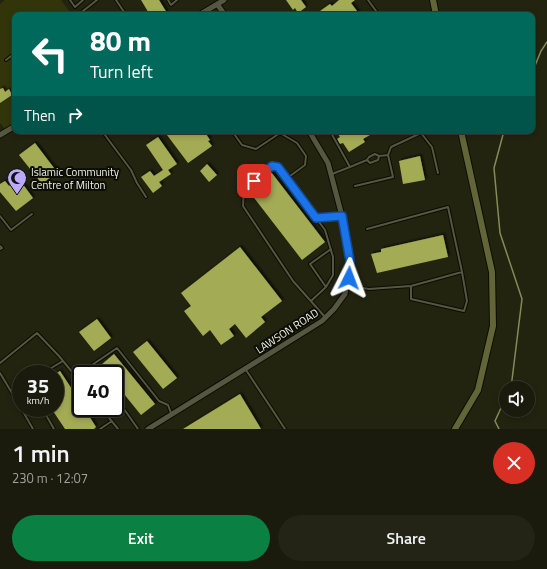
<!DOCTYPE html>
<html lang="en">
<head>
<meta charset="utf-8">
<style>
  body { margin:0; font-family:"Titillium Web",sans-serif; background:#232415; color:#f1f3f6; height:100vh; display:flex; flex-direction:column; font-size:15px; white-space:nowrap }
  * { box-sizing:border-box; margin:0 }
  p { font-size:13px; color:#9fa19d }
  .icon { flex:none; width:22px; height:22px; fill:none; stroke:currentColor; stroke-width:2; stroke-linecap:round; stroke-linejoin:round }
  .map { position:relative; height:429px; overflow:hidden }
  .details { display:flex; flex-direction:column; background:#1a1b0c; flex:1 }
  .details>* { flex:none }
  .guide { position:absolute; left:12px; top:12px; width:523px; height:122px; border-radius:8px; box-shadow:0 2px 6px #0003,0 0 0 1px #38392d; background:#00695c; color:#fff; overflow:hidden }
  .tools { position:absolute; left:499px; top:381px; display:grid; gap:8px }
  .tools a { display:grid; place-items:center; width:36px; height:36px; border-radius:50%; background:#1a1b0c; box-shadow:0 2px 6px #0003,0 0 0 1px #38392d; font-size:20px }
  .speed { position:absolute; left:12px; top:365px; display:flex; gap:8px; font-size:20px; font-weight:700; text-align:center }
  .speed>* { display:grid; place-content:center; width:52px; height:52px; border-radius:50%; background:#1a1b0c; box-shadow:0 2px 6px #0003,0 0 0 1px #38392d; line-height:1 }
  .speed small { font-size:10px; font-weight:400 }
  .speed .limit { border:2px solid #111; border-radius:6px; background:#fff; color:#111 }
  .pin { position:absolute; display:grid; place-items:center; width:34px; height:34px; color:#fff; margin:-17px; border-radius:8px; box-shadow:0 2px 6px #0006 }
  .me { position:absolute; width:44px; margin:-22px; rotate:3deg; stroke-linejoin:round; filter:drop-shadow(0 0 3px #0008) }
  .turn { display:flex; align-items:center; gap:14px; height:84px; padding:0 12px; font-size:18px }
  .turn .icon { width:52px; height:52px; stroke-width:2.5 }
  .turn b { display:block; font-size:28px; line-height:34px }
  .then { display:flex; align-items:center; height:38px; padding:0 12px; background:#0003; gap:8px; font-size:15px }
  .round { display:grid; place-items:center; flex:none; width:42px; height:42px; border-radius:21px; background:#232415 }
  .headline { display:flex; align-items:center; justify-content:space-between; height:68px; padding:0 12px }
  h1 { font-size:24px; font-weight:600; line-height:30px }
  .button { display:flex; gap:8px; margin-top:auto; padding:8px 12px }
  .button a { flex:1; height:46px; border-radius:24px; background:#0b8043; color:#fff; font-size:16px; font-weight:600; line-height:46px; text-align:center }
  .button a+a { background:#232415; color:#f1f3f6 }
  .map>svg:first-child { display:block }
  .green { fill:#323409 }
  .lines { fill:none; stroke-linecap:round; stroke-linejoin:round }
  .stream { stroke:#878b58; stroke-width:1.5 }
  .building { fill:#a4ab55; filter:url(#shadow) }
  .service-casing { stroke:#0c0d00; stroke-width:4 }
  .tertiary-casing { stroke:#0c0d00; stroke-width:7 }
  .secondary-casing { stroke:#0c0d00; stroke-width:8 }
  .service { stroke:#555741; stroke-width:2 }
  .tertiary { stroke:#555741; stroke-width:5 }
  .secondary { stroke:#626538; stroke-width:6 }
  .route-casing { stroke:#114b97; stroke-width:10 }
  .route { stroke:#1a73e8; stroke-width:7 }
  .labels { text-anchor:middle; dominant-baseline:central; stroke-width:4; stroke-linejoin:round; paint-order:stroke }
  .poi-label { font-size:11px; fill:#f2f4e7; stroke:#0c0d05; text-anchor:start }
  .street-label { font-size:11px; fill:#f2f4e7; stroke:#0c0d05 }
</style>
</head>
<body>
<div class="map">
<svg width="547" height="429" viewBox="0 0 547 429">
  <defs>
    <filter id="shadow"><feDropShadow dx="2" dy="-2" stdDeviation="1" flood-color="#0009"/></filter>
  </defs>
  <rect width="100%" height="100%" fill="#222410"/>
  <!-- green -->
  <path class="green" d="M5,0H61L72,15H15V122L5,129L0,123V4Z"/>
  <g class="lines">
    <!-- stream -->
    <path class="stream" d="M532,73L541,51L547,42
      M504,131L494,168L500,233L522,299L511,388
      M499,429L495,421L506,397"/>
  </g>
  <!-- building -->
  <path class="building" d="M141,0H159L167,13L163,15H150Z
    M286,0H301L306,7L298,13L295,8L293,10Z
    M339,0H355L351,3L360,15H323L320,11L330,4L332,6Z
    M3,88L5,92L9,89L12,95L0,103V89Z
    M164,131H200L201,133L204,131L210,140L208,141L212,146L188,163Z
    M336,131H377L363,139L365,142L349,152L343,143L340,144L337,139L340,137Z
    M158,137L177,164L168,170L171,174L159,182L162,186L153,193L141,177L150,171L154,176L163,170L146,145Z
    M35,143L57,172L42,184L19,155Z
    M420,156L425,180L403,184L399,161Z
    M207,164L217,175L209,182L200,171Z
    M271,172L325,242L302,260L248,190Z
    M19,179L33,198L16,211L0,192V184L5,181L9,186Z
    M443,235L448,257L377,273L371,254L381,252V249Z
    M240,247L282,301L261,317L265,322L246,338L235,324L229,329L234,336L221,345L210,330L203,336L184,311L191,306L181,293Z
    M97,319L111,338L94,351L79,332Z
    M147,341L177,378L163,389L133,352Z
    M114,354L155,404L141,415L115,383V374H108L101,365Z
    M60,371L81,403V408H84L96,427L94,429H65L51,408H55V374Z
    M240,394L261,429H183Z"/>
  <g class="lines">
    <!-- service casing -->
    <g class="service-casing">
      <path id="service" d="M70,0L75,7L83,0
        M116,0L126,15
        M168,0L171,5L177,0
        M368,0L379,15
        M83,11L97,0
        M6,60L15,53
        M102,131L131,170L137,183L146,197
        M232,131L242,145L256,149L283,131
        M330,131L350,167L332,174
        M280,133L297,143L306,156L305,165L286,179
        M421,133L432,147L438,173
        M388,155L391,147L421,133L420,131
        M350,167L367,160L369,157L375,154L379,156L378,160L370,163L367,160
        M355,186L393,177L388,155L379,156
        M0,216L11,230L32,214
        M316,219L341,216
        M0,246L2,248L0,249
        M349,286L369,289L411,286L462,272L448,207L367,229
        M326,287L310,264L331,249
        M411,287V299L464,311L467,301L462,272
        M311,301L326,287L333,275V257L325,230L278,167L272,166L244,188L243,206L293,281L325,317
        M0,363L37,333L59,356L81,383
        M246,370L285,429
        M0,373L21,408
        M41,374L63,361
        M99,374L92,365L117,348L159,401L168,405L171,413
        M12,392L21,386
        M115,396L138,429
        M21,408L33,429
        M42,408L54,429
        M101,408L118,429
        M100,429L112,421"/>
    </g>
    <!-- tertiary casing -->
    <g class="tertiary-casing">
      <path id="tertiary" d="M217,4L225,15
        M199,15L224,0
        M0,135L15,126
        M148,429L322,321L334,309L345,294L349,278L350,261L347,235L328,163L309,131"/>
    </g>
    <!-- secondary casing -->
    <g class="secondary-casing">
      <path id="secondary" d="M433,0L436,15
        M455,429L478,390L493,326L492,272L461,131"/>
    </g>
    <!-- service -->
    <use href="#service" class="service"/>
    <!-- tertiary -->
    <use href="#tertiary" class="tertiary"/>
    <!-- secondary -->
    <use href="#secondary" class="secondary"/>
  </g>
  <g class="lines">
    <!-- route casing -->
    <g class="route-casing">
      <path id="route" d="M254,181L272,166L278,167L316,218L342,216L350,261L349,278"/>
    </g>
    <!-- route -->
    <use href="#route" class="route"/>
  </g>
  <!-- icons -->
  <defs>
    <g id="mosque-pin" transform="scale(1)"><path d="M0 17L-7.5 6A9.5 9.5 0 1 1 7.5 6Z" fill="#baaaf7" stroke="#0c0d05"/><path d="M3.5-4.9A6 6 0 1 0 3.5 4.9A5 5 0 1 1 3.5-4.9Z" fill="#111"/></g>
  </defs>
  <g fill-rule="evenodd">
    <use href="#mosque-pin" x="17" y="178"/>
  </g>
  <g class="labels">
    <!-- poi labels -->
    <g class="poi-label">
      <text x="31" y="172">Islamic Community<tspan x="31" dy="13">Centre of Milton</tspan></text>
    </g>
    <!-- street labels -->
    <g class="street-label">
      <text transform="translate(287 331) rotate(-33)">LAWSON ROAD</text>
    </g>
  </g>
</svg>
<div class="tools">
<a><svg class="icon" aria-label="sound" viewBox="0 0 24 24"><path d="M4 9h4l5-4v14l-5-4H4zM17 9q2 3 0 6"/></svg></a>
</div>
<div class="speed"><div>35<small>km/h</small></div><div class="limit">40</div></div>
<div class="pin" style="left:254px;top:181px;background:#d93025"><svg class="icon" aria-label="arrive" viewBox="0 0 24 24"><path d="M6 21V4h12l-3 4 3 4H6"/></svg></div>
<svg class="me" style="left:349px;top:278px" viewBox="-20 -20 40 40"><path d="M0-17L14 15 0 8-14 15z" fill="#1a73e8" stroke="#fff" stroke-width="4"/></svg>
<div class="guide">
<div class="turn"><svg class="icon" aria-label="left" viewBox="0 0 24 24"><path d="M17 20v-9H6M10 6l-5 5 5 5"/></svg><div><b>80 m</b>Turn left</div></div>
<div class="then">Then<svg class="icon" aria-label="right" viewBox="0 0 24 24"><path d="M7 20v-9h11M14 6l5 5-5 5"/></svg></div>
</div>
</div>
<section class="details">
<div class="headline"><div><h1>1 min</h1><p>230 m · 12:07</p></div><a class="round" style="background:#d93025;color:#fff"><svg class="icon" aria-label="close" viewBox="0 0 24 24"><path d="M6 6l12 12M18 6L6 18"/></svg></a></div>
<div class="button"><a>Exit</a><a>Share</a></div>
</section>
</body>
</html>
